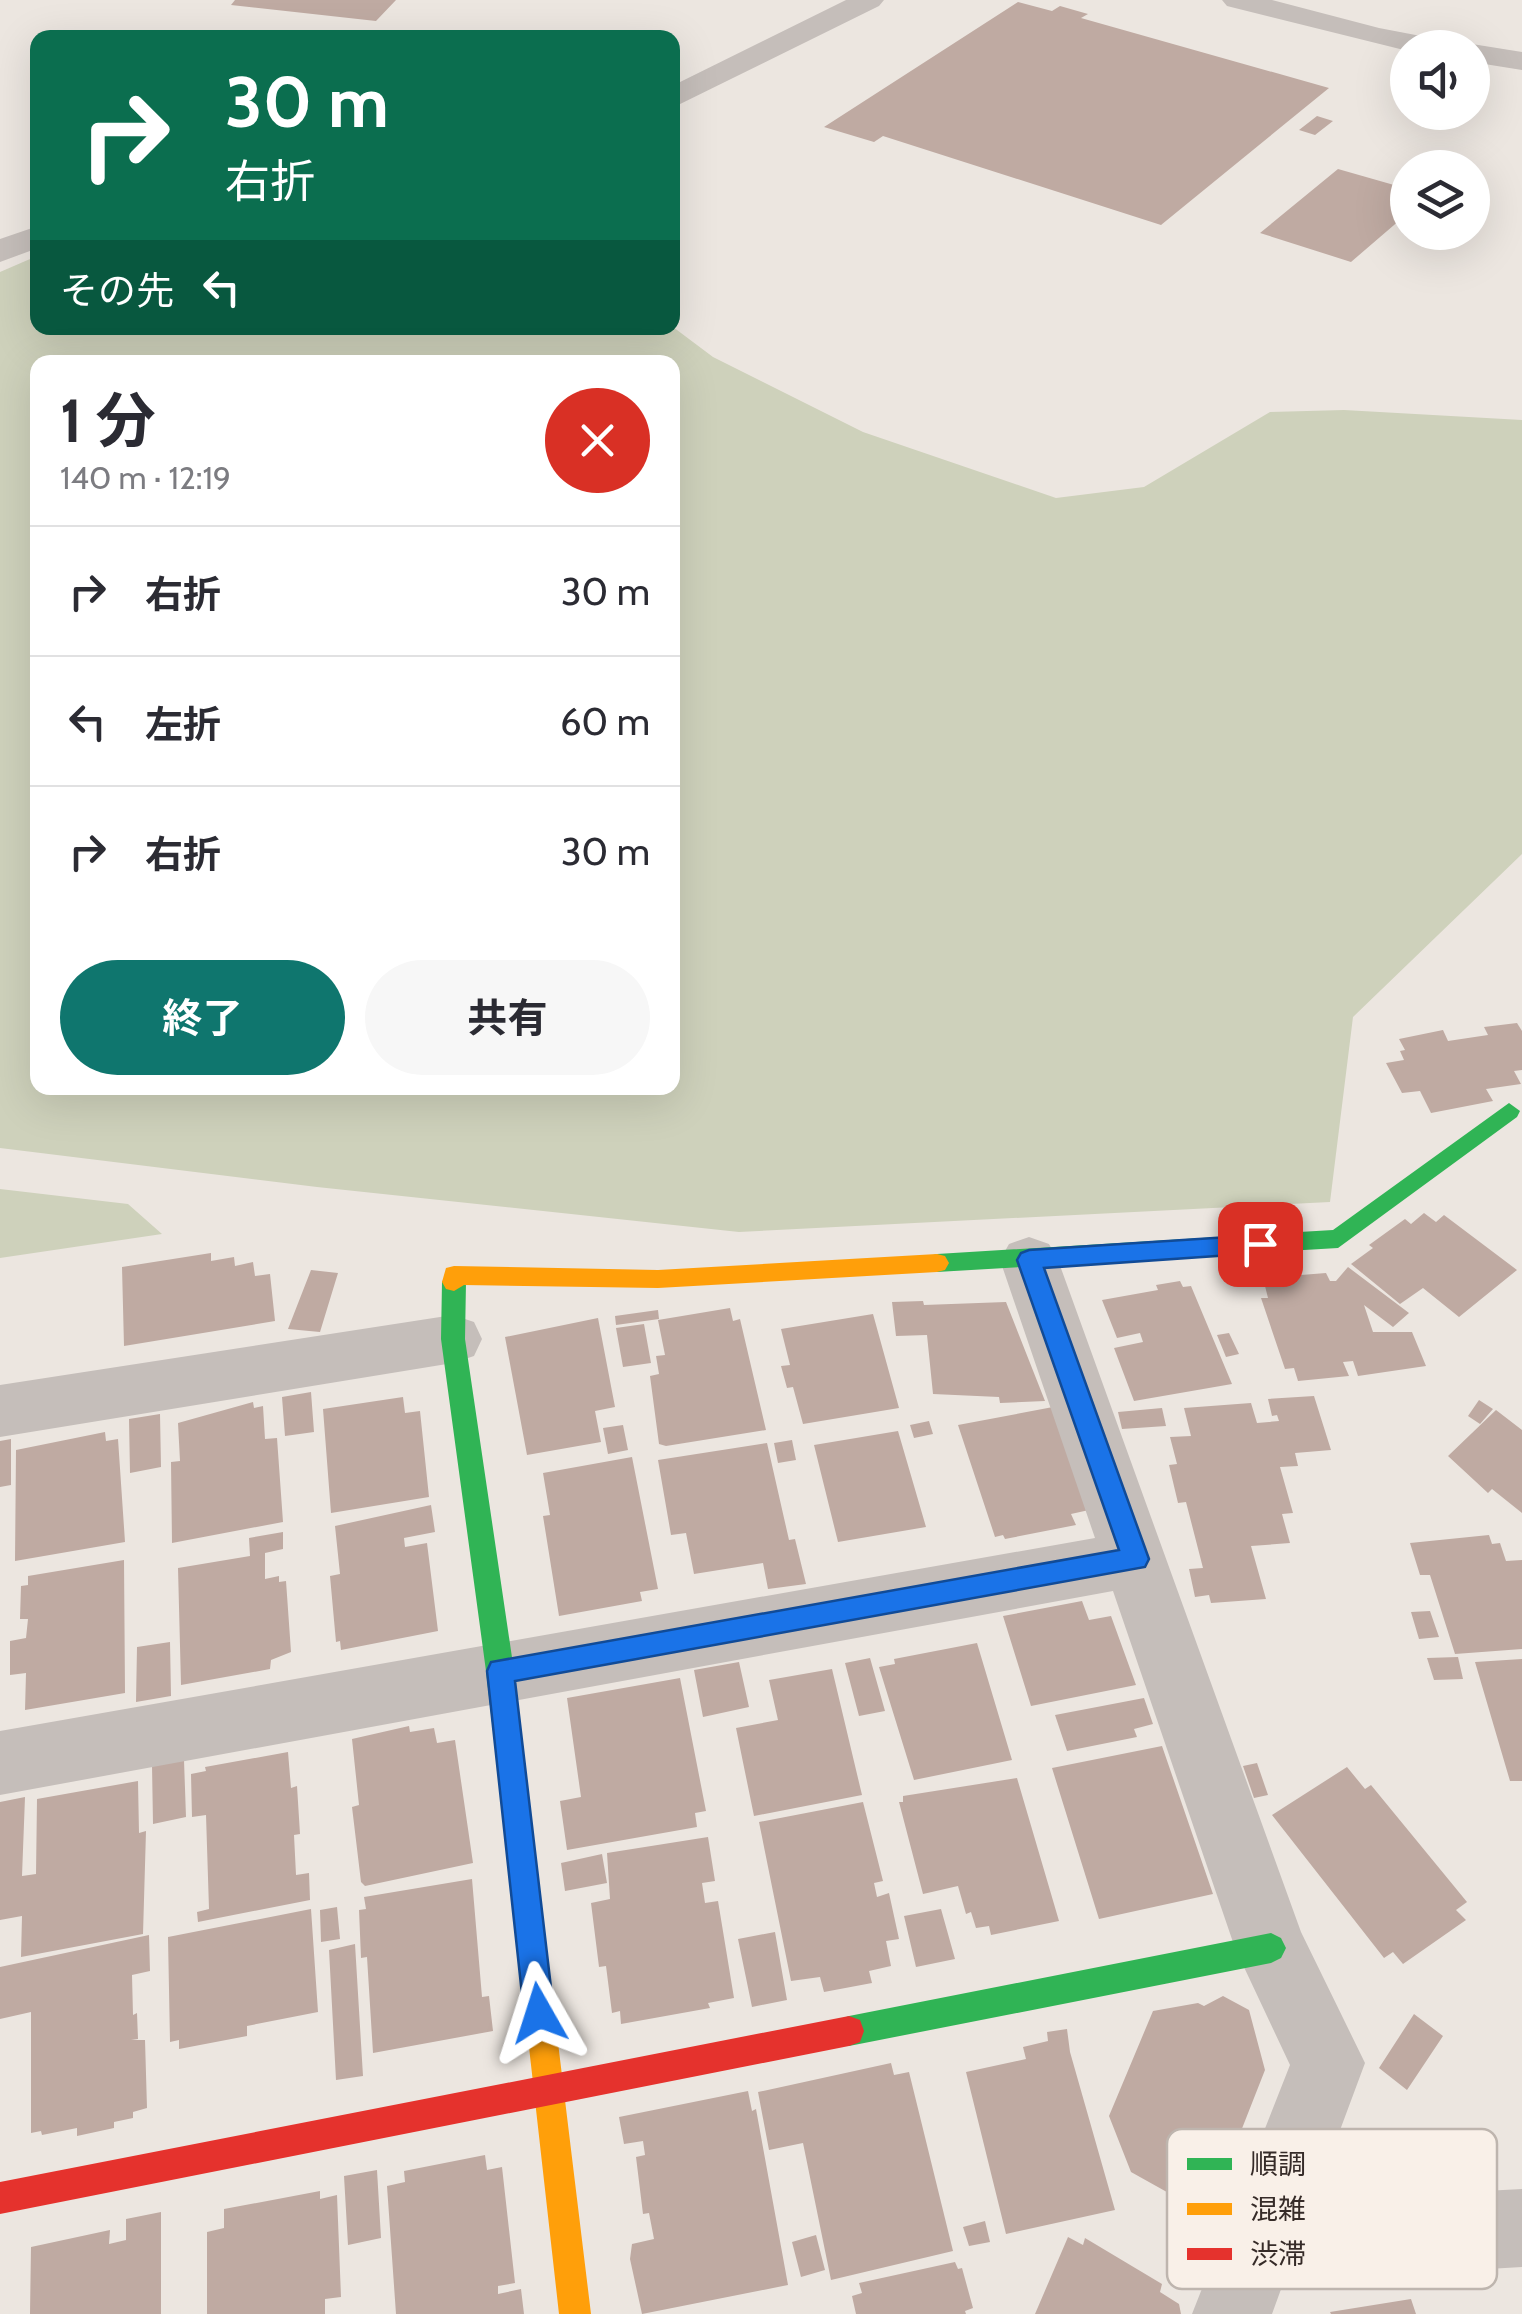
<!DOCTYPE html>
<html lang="ja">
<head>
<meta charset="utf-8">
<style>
  body { margin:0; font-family:Cabin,"Noto Sans JP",sans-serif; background:#f7f7f7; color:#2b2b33; height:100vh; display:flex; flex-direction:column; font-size:38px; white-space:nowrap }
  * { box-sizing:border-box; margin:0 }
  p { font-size:32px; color:#7c7c81 }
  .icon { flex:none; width:55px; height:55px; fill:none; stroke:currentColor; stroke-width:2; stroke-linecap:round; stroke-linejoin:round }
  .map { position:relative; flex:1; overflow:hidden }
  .details { position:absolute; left:30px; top:355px; width:650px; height:740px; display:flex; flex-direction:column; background:#fff; border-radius:20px; box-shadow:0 10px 40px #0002 }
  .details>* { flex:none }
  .top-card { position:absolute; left:30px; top:30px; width:650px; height:305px; border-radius:20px; box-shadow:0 10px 40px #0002; background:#0b6e4f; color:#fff; overflow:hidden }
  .tools { position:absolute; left:1390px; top:30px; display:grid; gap:20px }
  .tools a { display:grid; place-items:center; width:100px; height:100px; border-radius:50%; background:#fff; box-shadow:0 10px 40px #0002; font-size:50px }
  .pin { position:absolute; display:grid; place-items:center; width:85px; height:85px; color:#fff; margin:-42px; border-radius:20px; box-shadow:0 5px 15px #0006 }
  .me { position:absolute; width:110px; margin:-55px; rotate:354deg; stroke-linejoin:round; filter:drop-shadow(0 0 8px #0008) }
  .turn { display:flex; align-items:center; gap:35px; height:210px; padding:0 30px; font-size:45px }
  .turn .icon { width:130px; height:130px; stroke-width:2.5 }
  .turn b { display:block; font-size:70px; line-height:85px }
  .then { display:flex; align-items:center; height:95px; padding:0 30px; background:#0003; gap:20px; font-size:38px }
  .round { display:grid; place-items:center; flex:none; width:105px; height:105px; border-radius:52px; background:#f7f7f7 }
  .overview { display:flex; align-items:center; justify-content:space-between; height:170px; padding:0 30px }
  h1 { font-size:60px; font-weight:700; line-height:75px }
  .cta { display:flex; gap:20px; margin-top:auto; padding:20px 30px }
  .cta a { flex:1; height:115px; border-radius:60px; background:#0f766e; color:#fff; font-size:40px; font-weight:700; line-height:115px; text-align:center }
  .cta a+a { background:#f7f7f7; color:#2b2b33 }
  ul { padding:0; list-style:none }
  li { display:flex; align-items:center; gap:30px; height:130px; padding:0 30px; border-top:2px solid #e1e1e2 }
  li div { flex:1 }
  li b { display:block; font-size:38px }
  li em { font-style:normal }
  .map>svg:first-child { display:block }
  .green { fill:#ced1bb; fill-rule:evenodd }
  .building { fill:#bfaaa2 }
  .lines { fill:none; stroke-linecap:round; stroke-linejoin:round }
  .street { fill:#c5beba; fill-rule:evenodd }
  .fast { fill:#30b455; fill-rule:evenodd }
  .slow { fill:#ff9f0a; fill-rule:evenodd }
  .jam { fill:#e5322d; fill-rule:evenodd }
  .route { fill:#1a73e8; stroke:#114b97; stroke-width:2.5 }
  .key { fill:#f9f0e8; stroke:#beb5ae; stroke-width:2.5 }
  .key-label { font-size:28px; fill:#362b28 }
</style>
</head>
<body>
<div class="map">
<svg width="1522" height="2314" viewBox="0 0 1522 2314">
  <rect width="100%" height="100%" fill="#ece6e0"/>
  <!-- green -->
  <path class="green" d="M37,256L38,328L673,327L713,357L863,432L1056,498L1144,487L1270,412L1344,410L1522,420V854L1353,1017L1330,1202L739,1232L317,1187L0,1148V272ZM38,362H672V1088H38Z
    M0,1189L128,1204L162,1234L0,1258Z"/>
  <!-- building -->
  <path class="building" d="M235,0H396L376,21L231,5Z
    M1018,2L1052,11L1060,6L1088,14L1081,18L1329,88L1161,225L883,136L874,142L824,127Z
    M1317,116L1333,121L1315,135L1299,130Z
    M1338,169L1408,189V213L1351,262L1260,233Z
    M1517,1023L1522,1031V1070L1514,1071L1521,1084L1486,1089L1493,1101L1431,1113L1420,1091L1402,1093L1386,1063L1404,1060L1400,1051L1405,1050L1399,1039L1443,1030L1448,1041L1488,1035L1484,1027Z
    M1424,1213L1436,1222L1444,1215L1517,1270L1459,1317L1423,1288L1400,1304L1351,1264L1373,1248L1369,1245L1405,1219L1411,1224Z
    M211,1253V1261L234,1257L235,1266L253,1262L255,1276L270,1274L275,1321L124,1346L122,1267Z
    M1348,1267L1409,1313L1393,1327L1364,1305L1373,1332H1412L1426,1366L1358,1376L1353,1361L1343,1362L1349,1376L1298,1381L1294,1368L1285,1369L1261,1298H1268L1263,1278L1326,1273L1330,1281H1336Z
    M311,1270L338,1273L320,1332L288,1329Z
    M1180,1281L1183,1287L1191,1286L1232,1384L1134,1401L1114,1348L1143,1342L1140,1333L1117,1338L1102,1300L1158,1290L1156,1285Z
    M923,1301L924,1305L1006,1302L1045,1401L1000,1403L999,1397L933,1394L927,1335L896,1336L892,1302Z
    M730,1308L733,1321L740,1319L766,1430L666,1446L659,1444L650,1376L659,1374L656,1356L665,1355L658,1320Z
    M658,1310L659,1319L616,1325L615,1316Z
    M873,1314L899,1408L803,1424L793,1387L787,1388L781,1366L790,1365L781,1329Z
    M598,1318L615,1407L595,1411L601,1442L527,1455L505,1337Z
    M644,1324L651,1363L623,1367L616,1328Z
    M1229,1333L1239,1354L1226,1357L1217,1335Z
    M311,1392L314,1432L285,1436L282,1397Z
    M1314,1396L1331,1450L1295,1453L1298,1466L1280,1467L1293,1513L1282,1514L1290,1543L1251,1546L1266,1599L1211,1603L1209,1595L1195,1597L1189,1569L1203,1568L1186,1502L1178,1503L1169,1465L1177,1464L1170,1437L1191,1436L1184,1408L1251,1403L1257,1423L1279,1421L1277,1415L1272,1416L1268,1399Z
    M403,1397L405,1413L420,1411L429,1497L331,1513L323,1409Z
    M1479,1400L1493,1409L1480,1424L1468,1416Z
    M253,1402L254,1408L263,1406L265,1439L277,1438L283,1522L172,1543L171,1462L180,1461L178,1423Z
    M1053,1407L1089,1510L1071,1514L1076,1525L1005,1539L1003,1535L995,1537L958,1425Z
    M1162,1408L1166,1426L1122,1429L1118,1412Z
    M1496,1410L1522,1430V1513L1492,1489L1488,1493L1448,1456Z
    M160,1414L161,1467L130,1473L129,1419Z
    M929,1421L933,1434L914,1438L910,1425Z
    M623,1425L628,1450L608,1454L603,1428Z
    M898,1431L926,1527L838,1542L814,1445Z
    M105,1432L106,1441L118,1439L125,1542L15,1561L16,1450Z
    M11,1439V1485L0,1487V1441Z
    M792,1440L796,1460L778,1463L774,1443Z
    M767,1443L789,1540L795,1539L806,1584L768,1589L763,1563L694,1574L686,1533L671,1535L658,1460Z
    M632,1457L658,1589L640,1592L642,1601L559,1616L543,1516L550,1515L543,1473Z
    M431,1505L435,1532L404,1538L405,1547L427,1543L438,1631L341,1650L340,1641L336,1642L330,1576L340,1574L335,1526Z
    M283,1532V1549L265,1553V1579L279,1576V1582L286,1581L291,1652L271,1660L270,1669L181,1685L178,1568L250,1556L249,1538Z
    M1489,1535L1492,1544L1500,1543L1506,1561L1522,1560V1649L1455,1654L1430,1575H1420L1410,1543Z
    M124,1560L125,1693L25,1710L26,1673L10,1675V1641L26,1638L28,1619H20L21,1586L28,1585V1576Z
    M1082,1601L1089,1620L1111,1616L1136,1685L1031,1706L1003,1616Z
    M1430,1611L1439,1637L1419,1639L1411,1612Z
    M170,1642L171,1696L136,1702L137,1647Z
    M977,1643L1012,1760L914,1780L879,1667L895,1664L894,1659Z
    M1458,1657L1463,1679L1434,1680L1427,1658Z
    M870,1658L885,1711L859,1716L845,1663Z
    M1522,1659V1781H1510L1475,1662Z
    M739,1662L749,1707L703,1717L694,1670Z
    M832,1669L862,1795L754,1816L736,1728L778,1720L769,1680Z
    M680,1678L706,1811L695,1813L697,1827L567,1850L560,1801L581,1797L567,1698Z
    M1144,1698L1153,1724L1134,1729L1137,1737L1067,1751L1055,1715Z
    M409,1726L410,1732L434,1728L437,1743L455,1740L473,1863L365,1886L361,1882L352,1807L359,1805L352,1739Z
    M1162,1746L1213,1894L1099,1919L1052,1768Z
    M288,1752L291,1788L297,1786L300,1834L294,1835L296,1875L309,1873L310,1900L198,1922L197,1912L209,1909L206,1815L192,1817L191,1774L206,1771L205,1767Z
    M184,1760L186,1817L153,1824L152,1765Z
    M1257,1763L1268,1795L1254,1798L1243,1766Z
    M1347,1767L1365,1789L1371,1785L1467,1902L1456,1910L1466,1920L1403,1964L1393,1952L1384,1958L1272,1815Z
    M1017,1778L1059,1921L991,1935L989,1926L976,1928L971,1912L966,1914L958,1886L923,1894L899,1802H903V1796Z
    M138,1781L139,1833L146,1831L143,1934L21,1957L22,1916L0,1920V1802L25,1797L22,1876L36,1874L37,1799Z
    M863,1802L883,1881L874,1883L877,1897L889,1893L899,1939L886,1941L891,1966L869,1971L872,1983L824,1992L820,1977L791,1981L759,1822Z
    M708,1837L715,1881L702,1883L705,1903L718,1901L734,1998L708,2003L710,2008L621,2024L620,2011L612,2013L606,1966L599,1967L591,1903L610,1899L607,1853Z
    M602,1854L607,1883L565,1891L561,1863Z
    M472,1879L482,1997L489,1996L493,2031L373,2053L367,1957L361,1958L359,1910L366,1909L364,1897Z
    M337,1907L340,1939L321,1942L320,1910Z
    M311,1909L318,2012L247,2026V2036L179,2049V2040L170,2042L168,1937Z
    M941,1909L955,1959L916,1967L904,1916Z
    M775,1932L787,2000L752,2007L738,1939Z
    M149,1935L150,1971L132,1975L133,2015L137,2013L138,2039L131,2040H145L147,2108L133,2112V2118L114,2122V2128L77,2136V2128L42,2135L41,2131L31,2133V2012L0,2019V1967Z
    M355,1944L363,2076L336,2080L329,1950Z
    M1223,1996L1249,2010L1265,2070L1208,2215L1131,2172L1109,2116L1153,2011L1198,2003L1204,2006Z
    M1414,2014L1443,2036L1407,2090L1379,2068Z
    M1067,2029L1070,2052L1115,2210L1006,2234L966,2072L1026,2059L1023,2047L1048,2041L1047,2032Z
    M891,2063L894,2075L909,2072L953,2251L831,2280L803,2143L769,2150L758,2092Z
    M748,2091L752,2111L756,2109L788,2285L642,2314L630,2259L632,2244L654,2239L649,2213L643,2214L636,2157L645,2155L643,2141L624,2144L619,2117Z
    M485,2155L487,2170L502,2167L515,2283L498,2286V2294L521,2289L524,2314H396L387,2186L405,2182L404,2171Z
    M377,2170L381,2238L348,2245L344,2176Z
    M320,2191V2199L337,2195L341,2297L325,2299V2314H207V2232L224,2228V2209Z
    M161,2212V2314H30L31,2247L110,2230L109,2244L126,2240V2219Z
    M985,2221L990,2242L969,2246L963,2227Z
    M816,2235L825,2270L801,2277L792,2242Z
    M1068,2237L1083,2245L1085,2238L1162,2284L1160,2292L1179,2304L1181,2314H1035Z
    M955,2262L958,2269L962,2268L973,2308L965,2311L966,2314H856L852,2296L862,2293L859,2283Z
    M1411,2299L1416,2314H1331L1330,2312Z"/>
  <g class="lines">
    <!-- street -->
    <path class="street" d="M846,0H884L879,6L672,108V86Z
      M1222,0H1272L1379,28L1452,42L1456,48H1408V51L1227,6Z
      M1472,44L1522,52V70L1472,62V48H1460Z
      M38,226V248L0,262V239Z
      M1029,1237L1049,1244L1058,1260L1301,1932L1365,2063L1314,2200L1522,2189V2267L1284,2281L1272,2314H1192L1290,2065L1235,1948L1113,1591L0,1795V1731L1095,1538L1000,1260L1009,1244Z
      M453,1315L474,1322L482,1339L474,1356L453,1363L0,1437V1385Z"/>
    <!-- fast -->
    <path class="fast" d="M1509,1103L1520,1111L1517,1117L1338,1248L937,1272L929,1270L925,1263L929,1256L937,1254L1333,1230Z
      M454,1273L462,1275L466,1282L465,1339L514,1671L538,1878L534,1888L524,1892L514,1888L510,1878L486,1671L441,1339L442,1282L446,1275Z
      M1271,1933L1281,1938L1286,1948L1281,1958L1271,1963L849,2046L838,2042L834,2031L838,2020L849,2016Z"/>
    <!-- slow -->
    <path class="slow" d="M937,1254L945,1256L949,1263L945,1270L937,1272L658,1288L464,1285L454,1291L446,1289L442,1282L446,1268L454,1266L658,1270Z
      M524,1864L534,1868L538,1878L591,2314H559L510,1878L514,1868Z"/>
    <!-- jam -->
    <path class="jam" d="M849,2016L860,2020L864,2031L860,2042L849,2046L0,2214V2182Z"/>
  </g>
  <!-- route -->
  <path class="route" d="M1260,1235L1269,1237L1272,1244L1269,1251L1260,1253L1044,1268L1149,1559L1145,1567L515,1681L554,2013L550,2024L539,2029L528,2024L524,2013L487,1671L491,1662L1119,1550L1017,1260L1021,1253L1029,1250Z"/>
  <!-- legend -->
  <rect x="1167" y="2129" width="330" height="160" rx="15" class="key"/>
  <rect x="1187" y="2158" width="45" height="12" fill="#30b455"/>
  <rect x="1187" y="2203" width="45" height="12" fill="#ff9f0a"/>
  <rect x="1187" y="2248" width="45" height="12" fill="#e5322d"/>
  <g class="key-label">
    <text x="1250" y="2174">順調</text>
    <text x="1250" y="2219">混雑</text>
    <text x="1250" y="2264">渋滞</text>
  </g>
</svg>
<div class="tools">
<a><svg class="icon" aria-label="sound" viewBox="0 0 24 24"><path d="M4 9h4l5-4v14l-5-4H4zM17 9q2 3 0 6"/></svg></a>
<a><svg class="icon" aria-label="layers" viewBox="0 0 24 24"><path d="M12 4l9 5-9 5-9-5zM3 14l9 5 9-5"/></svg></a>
</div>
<div class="pin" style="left:1260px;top:1244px;background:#d93025"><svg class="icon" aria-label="arrive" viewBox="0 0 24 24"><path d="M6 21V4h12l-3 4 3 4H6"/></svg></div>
<svg class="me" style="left:539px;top:2013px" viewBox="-20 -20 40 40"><path d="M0-17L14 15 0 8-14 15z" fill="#1a73e8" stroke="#fff" stroke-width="4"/></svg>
<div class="top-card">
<div class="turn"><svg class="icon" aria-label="right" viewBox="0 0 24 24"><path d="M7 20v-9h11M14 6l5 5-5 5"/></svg><div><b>30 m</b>右折</div></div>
<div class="then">その先<svg class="icon" aria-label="left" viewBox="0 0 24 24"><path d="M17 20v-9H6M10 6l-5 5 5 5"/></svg></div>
</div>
<section class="details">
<div class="overview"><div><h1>1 分</h1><p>140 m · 12:19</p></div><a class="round" style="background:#d93025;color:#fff"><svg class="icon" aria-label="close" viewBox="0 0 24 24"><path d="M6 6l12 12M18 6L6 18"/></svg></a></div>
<ul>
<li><svg class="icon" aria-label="right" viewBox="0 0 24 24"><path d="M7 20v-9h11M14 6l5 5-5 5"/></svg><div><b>右折</b></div><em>30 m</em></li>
<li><svg class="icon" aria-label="left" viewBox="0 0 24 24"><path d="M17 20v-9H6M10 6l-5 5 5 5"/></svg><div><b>左折</b></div><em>60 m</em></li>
<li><svg class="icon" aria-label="right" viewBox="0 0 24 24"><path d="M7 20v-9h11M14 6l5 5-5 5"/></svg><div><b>右折</b></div><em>30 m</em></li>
</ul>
<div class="cta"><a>終了</a><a>共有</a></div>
</section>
</div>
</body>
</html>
